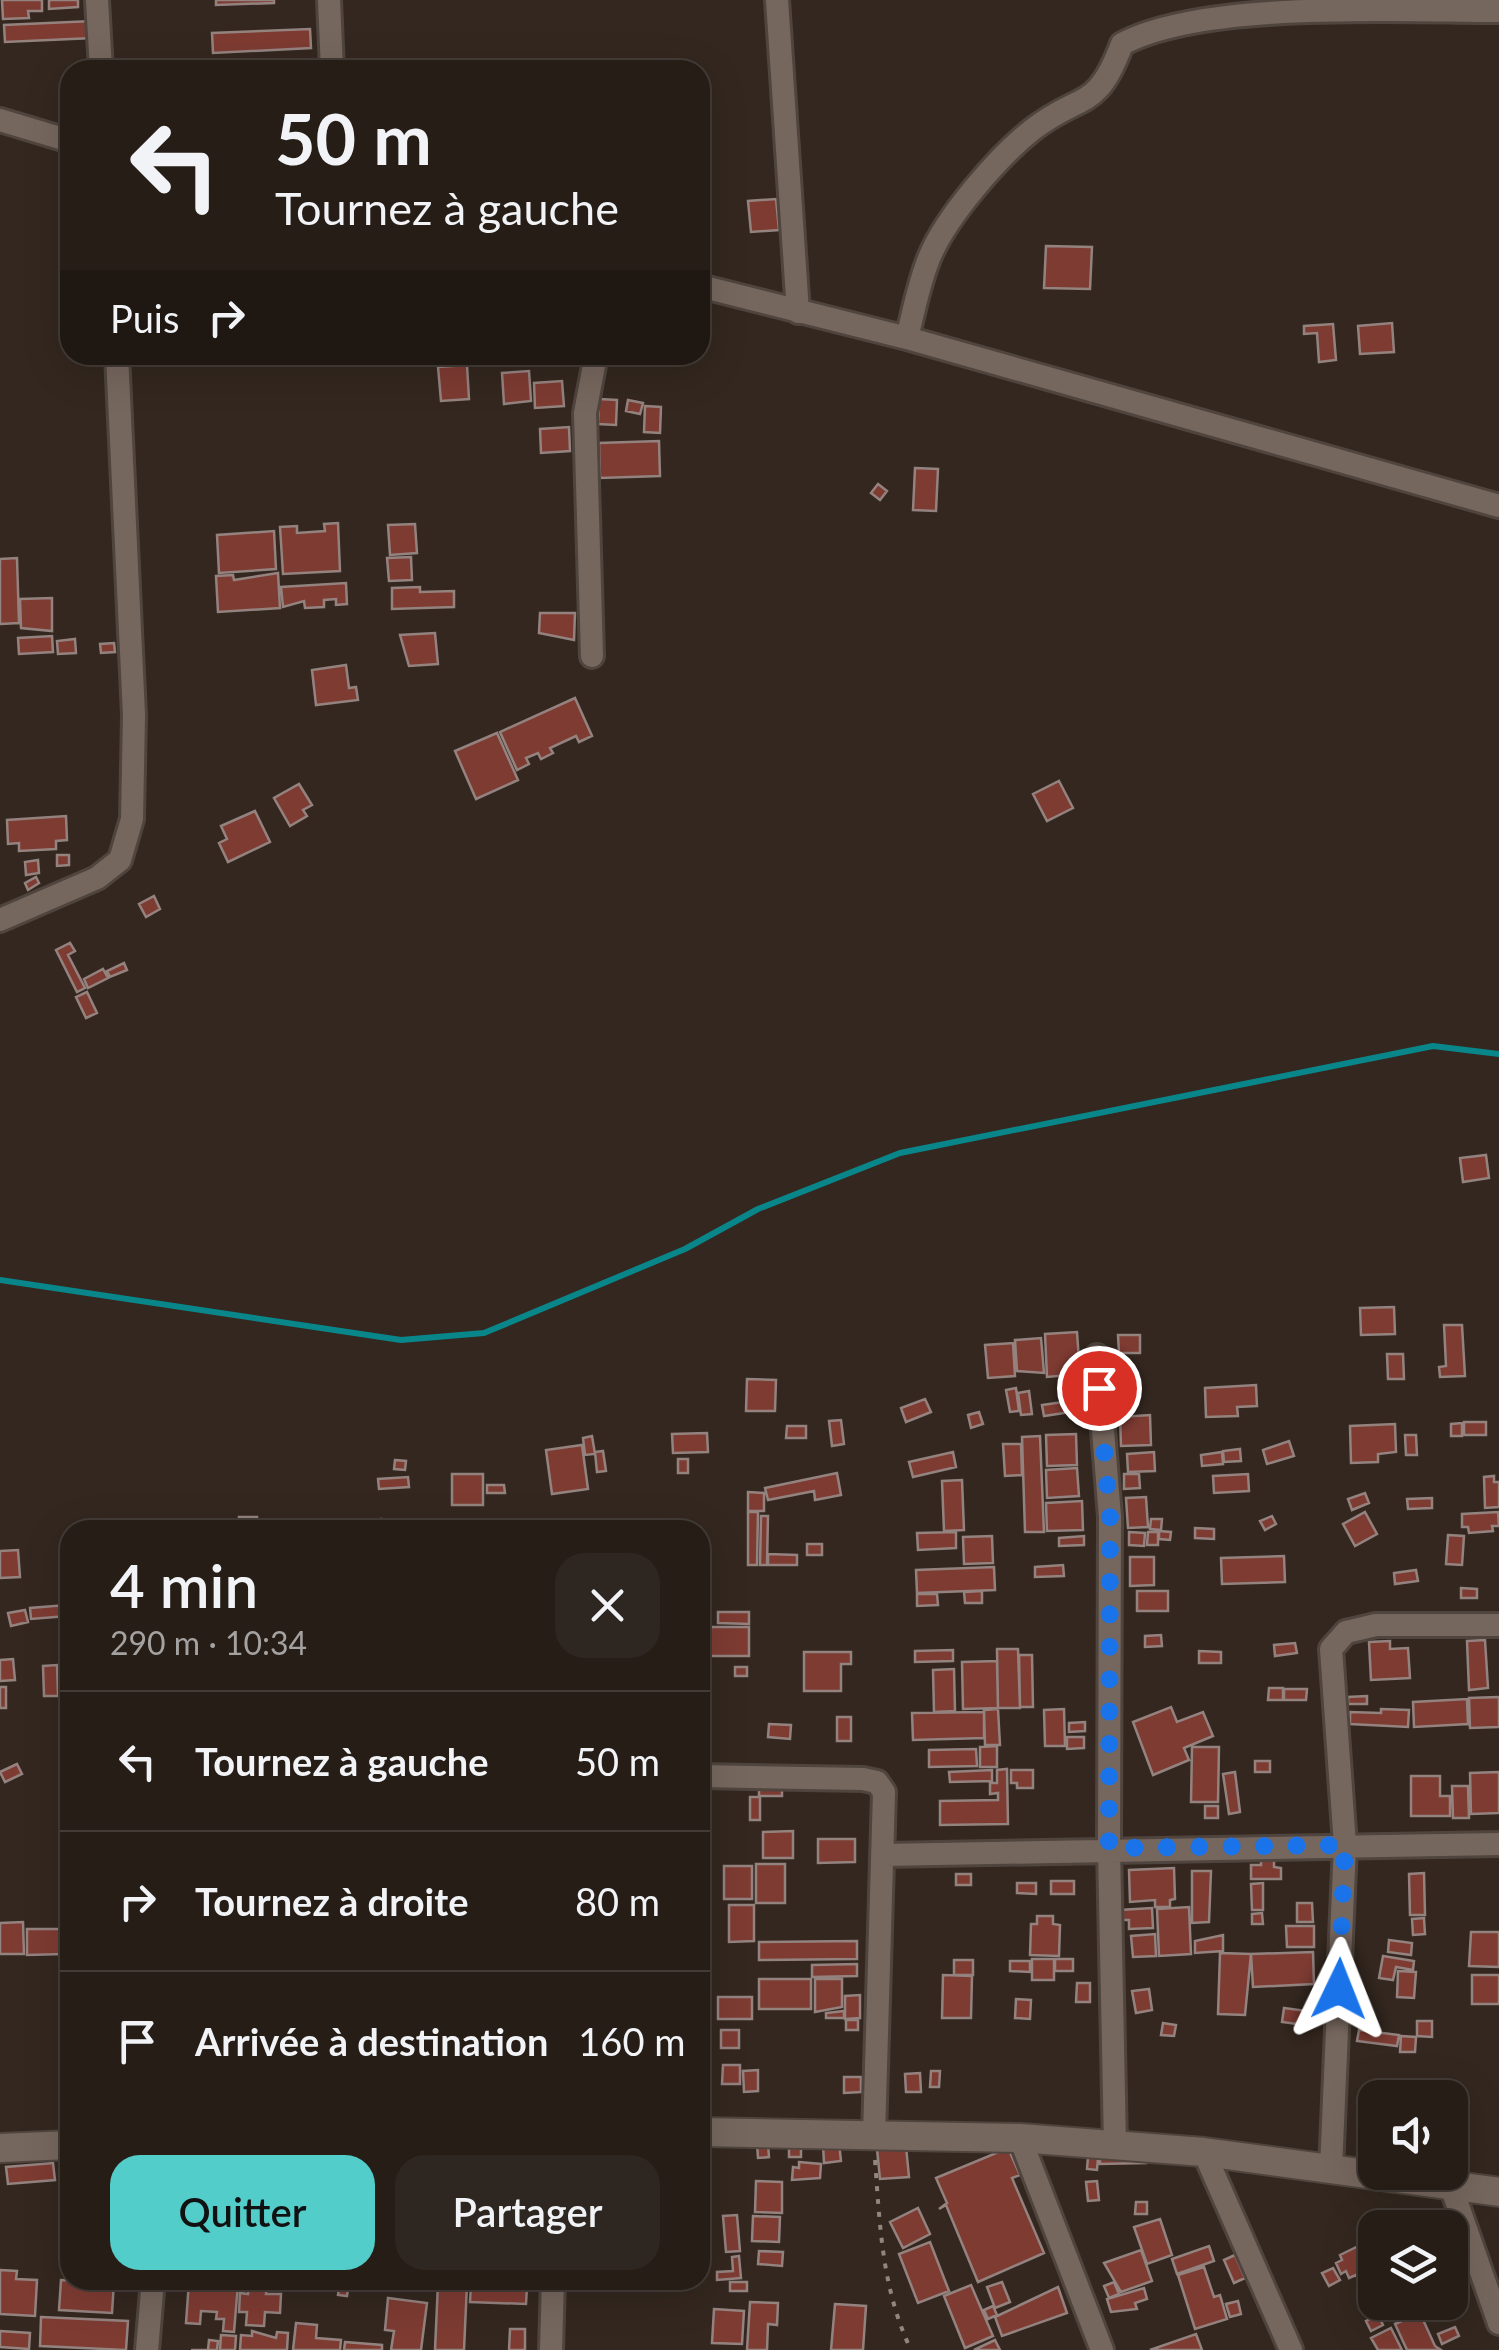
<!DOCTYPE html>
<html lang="fr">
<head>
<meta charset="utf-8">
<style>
  body { margin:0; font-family:Lato,sans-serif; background:#2e2620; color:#f1f3f6; height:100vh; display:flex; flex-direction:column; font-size:38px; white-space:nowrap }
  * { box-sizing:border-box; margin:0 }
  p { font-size:32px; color:#a4a2a1 }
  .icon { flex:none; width:55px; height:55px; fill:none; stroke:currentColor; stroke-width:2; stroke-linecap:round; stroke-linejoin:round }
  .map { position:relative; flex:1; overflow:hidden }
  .drawer { position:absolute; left:60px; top:1520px; width:650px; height:770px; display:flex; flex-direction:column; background:#261d17; border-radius:30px; box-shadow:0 10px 40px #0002,0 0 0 2px #423b36 }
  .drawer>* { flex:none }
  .top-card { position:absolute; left:60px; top:60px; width:650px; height:305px; border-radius:30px; box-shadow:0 10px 40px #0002,0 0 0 2px #423b36; background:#261d17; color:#f1f3f6; overflow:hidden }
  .tools { position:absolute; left:1358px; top:2080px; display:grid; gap:20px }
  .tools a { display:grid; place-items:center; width:110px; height:110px; border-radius:20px; background:#261d17; box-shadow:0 10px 40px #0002,0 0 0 2px #423b36; font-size:50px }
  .pin { position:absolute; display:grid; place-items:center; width:85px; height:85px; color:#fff; margin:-42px; border:5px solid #fff; border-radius:50%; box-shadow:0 2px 10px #0007 }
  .me { position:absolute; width:110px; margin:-55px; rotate:2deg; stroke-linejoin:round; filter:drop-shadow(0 0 8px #0008) }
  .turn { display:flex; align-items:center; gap:35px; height:210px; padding:0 50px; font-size:45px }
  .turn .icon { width:130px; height:130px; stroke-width:2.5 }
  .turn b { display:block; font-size:70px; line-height:85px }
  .then { display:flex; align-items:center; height:95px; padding:0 50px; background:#0003; gap:20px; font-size:38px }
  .round { display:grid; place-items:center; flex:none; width:105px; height:105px; border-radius:30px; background:#2e2620 }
  .summary { display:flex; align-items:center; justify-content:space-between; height:170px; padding:0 50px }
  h1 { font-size:60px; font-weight:600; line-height:75px }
  .button { display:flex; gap:20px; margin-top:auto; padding:20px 50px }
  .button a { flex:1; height:115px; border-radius:30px; background:#53cdc9; color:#111; font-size:40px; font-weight:600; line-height:115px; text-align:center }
  .button a+a { background:#2e2620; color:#f1f3f6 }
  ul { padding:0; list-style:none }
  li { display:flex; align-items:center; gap:30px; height:140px; padding:0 50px; border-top:2px solid #423b36 }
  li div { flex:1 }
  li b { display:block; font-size:38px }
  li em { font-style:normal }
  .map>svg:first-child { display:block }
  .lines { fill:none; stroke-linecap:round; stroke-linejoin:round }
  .stream { stroke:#09868a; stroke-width:6 }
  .building { fill:#7d3b32; stroke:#94827f; stroke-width:2.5 }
  .minor-casing { stroke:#4f453e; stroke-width:28 }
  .tertiary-casing { stroke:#4f453e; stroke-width:32 }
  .path { stroke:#918780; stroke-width:4; stroke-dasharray:5 8; stroke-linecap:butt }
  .minor { stroke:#76675e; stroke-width:22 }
  .tertiary { stroke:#76675e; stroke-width:28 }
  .route { stroke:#1a73e8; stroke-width:18; stroke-dasharray:0 32.4 }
</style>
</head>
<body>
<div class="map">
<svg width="1499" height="2350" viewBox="0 0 1499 2350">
  <rect width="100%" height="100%" fill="#33271f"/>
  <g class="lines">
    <!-- stream -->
    <path class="stream" d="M0,1280L401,1340L484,1333L685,1249L758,1209L900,1153L1433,1046L1499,1054"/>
  </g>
  <!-- building -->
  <path class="building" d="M2,0H42V11H28L29,18L3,19Z
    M49,0H78V7L49,9Z
    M216,0H274V3L216,5Z
    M92,21L93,38L5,42L4,25Z
    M310,29L311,48L213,53L212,33Z
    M776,199L779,230L751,232L748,201Z
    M1046,246L1092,247L1090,289L1044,288Z
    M1392,323L1394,352L1360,354L1358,326Z
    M1333,324L1336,360L1319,362L1317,333L1304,334V326Z
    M467,365L469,399L441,401L438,367Z
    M529,371L531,401L504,404L502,373Z
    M562,381L564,406L535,408L534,383Z
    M599,399L617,400L616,425L598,424Z
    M628,400L643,403L640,414L626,411Z
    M645,406L661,407L660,433L644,432Z
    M569,427L570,451L541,453L540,429Z
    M659,441L660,476L600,478L599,443Z
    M915,468L938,469L936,511L913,510Z
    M878,484L887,491L880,500L871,493Z
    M338,523L340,571L283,574L280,527L297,526V533L325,531L324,524Z
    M415,524L417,553L390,555L388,525Z
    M274,531L276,569L219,573L217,535Z
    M411,557L412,580L389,581L387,558Z
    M17,558L19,623L0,624V559Z
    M278,573L280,608L218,612L216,576L233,575L234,580Z
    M346,583L347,604L336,605V599L324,600V607L305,608L304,601L283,607L281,587Z
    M420,587V592L454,591V607L392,609V588Z
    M52,598V631L21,628L20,599Z
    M540,613H575L574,640L539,633Z
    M435,633L438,664L409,666L400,635Z
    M52,636L53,652L19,654L18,638Z
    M75,639L76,653L58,654L57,641Z
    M114,643L115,652L101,653L100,644Z
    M346,665L349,688L356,687L358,700L316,705L312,670Z
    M575,698L592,736L579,742L576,736L550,748L553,753L541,759L538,753L526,758L529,764L517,770L500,732Z
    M497,733L518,780L476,799L455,751Z
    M1059,781L1073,808L1047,821L1033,794Z
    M299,784L312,805L303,810L307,816L290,826L274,798Z
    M255,811L270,842L228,862L219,843L227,839L221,826Z
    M66,816L67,840L56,841V849L19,851V843L8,844L7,820Z
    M57,855H69V865L57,866Z
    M38,860L39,873L26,875L25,862Z
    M36,877L39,883L28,890L25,883Z
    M154,896L160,909L146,917L139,904Z
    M70,943L75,951L68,955L85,988L77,992L56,950Z
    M124,963L127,970L110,977L107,971Z
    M103,969L108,978L88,988L84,979Z
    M87,992L97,1013L86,1018L76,997Z
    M1486,1155L1489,1178L1463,1182L1460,1158Z
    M1394,1307L1395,1334L1361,1335L1360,1308Z
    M1444,1325H1462L1465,1376L1440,1377L1439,1367L1446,1366Z
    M1077,1332L1080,1374L1047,1377L1045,1334Z
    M1118,1335H1140V1353H1119Z
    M1041,1338L1044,1373L1017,1371L1015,1340Z
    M1013,1343L1015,1376L988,1378L985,1345Z
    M1387,1354H1403L1404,1379H1388Z
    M747,1379L776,1380L775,1411H746Z
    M1256,1385L1257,1406L1237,1407L1238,1416L1206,1417L1205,1388Z
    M1016,1388L1019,1411L1010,1412L1006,1390Z
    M1029,1391L1032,1414L1021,1415L1018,1393Z
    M925,1399L931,1412L906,1422L901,1408Z
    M1070,1401L1071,1412L1044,1416L1042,1405Z
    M979,1412L983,1424L971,1428L968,1415Z
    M1150,1415L1151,1445L1121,1446L1120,1417Z
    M841,1420L844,1444L832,1446L829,1421Z
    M1464,1422H1486V1435H1464Z
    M1462,1423V1436H1451V1424Z
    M1395,1424L1396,1452L1378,1454V1462L1351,1463L1350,1426Z
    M787,1426H806V1438H786Z
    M707,1433L708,1452L673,1453L672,1434Z
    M1076,1434L1077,1465L1047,1466L1046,1435Z
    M1405,1435H1416L1417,1455H1406Z
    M592,1436L595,1454L585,1455L583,1438Z
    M1040,1436L1044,1532H1025L1022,1437Z
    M1289,1441L1294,1456L1267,1464L1263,1450Z
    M1003,1444H1021L1022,1475L1005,1476Z
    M582,1445L588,1489L552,1494L546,1450Z
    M1240,1449L1241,1461L1224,1462L1223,1451Z
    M603,1451L606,1471L597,1472L595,1452Z
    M953,1452L956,1467L913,1477L909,1462Z
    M1154,1452L1155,1471L1128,1472L1127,1454Z
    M1222,1452L1223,1464L1202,1466L1201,1455Z
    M678,1459H688V1473H678Z
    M395,1460L406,1461L405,1470L394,1469Z
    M1077,1468L1079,1496L1047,1498L1046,1470Z
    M837,1473L841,1495L815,1500L814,1491L768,1500L765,1488Z
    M452,1474H483V1505H452Z
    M1124,1474H1139L1140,1488L1124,1489Z
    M1248,1474L1249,1491L1214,1493L1213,1476Z
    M1494,1476V1482H1499V1507L1485,1508L1484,1477Z
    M408,1477L409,1487L379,1489L378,1479Z
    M962,1480L964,1530L944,1531L942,1481Z
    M487,1485H504L505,1493H487Z
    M748,1492L764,1493V1511H748Z
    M1365,1493L1369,1503L1352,1510L1348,1499Z
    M1146,1497L1148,1527L1128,1528L1126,1498Z
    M1432,1498V1508L1408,1509L1407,1499Z
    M1082,1501L1083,1530L1047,1531L1046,1503Z
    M748,1512H758L757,1565H748Z
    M1365,1512L1377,1534L1355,1546L1343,1524Z
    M1498,1512L1499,1526H1492L1493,1531L1469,1533L1468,1527H1462V1514Z
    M761,1516H768L767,1565H760Z
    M1272,1516L1276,1524L1265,1530L1260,1521Z
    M239,1517H257V1527H239Z
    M381,1519L383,1527L402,1524L403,1530H373L372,1521Z
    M1151,1519H1162L1161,1530L1150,1529Z
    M1195,1528L1214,1529V1539L1195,1538Z
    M1159,1531L1171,1532L1170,1540L1159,1539Z
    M956,1532V1548L918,1550L917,1533Z
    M1129,1532L1145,1533L1144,1546L1129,1545Z
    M1148,1532H1158V1545H1147Z
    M1448,1535L1464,1536L1462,1565L1446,1564Z
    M992,1536L993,1563L964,1564L963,1537Z
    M1084,1536V1545L1059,1546V1538Z
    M807,1544H822V1555H807Z
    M18,1550L20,1577L0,1578V1551Z
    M768,1554L797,1555V1565H768Z
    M1284,1556L1285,1582L1222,1584L1221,1558Z
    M1130,1557H1154V1585L1130,1586Z
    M1063,1565L1064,1576L1035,1577V1567Z
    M994,1567L995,1590L917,1593L916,1570Z
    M1416,1570L1418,1581L1395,1584L1394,1573Z
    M1461,1588L1477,1589V1598H1461Z
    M982,1591V1603H965L964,1592Z
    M1137,1591H1168V1611H1137Z
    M917,1594H937L938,1605L917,1606Z
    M66,1605L67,1616L31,1619L30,1608Z
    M25,1610L28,1622L11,1626L8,1613Z
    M718,1612H749V1624L718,1623Z
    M711,1627H749V1656H710Z
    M1161,1635L1162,1646L1145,1647V1636Z
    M1485,1640L1488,1688L1469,1690L1467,1641Z
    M1390,1641V1649L1408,1648L1410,1678L1371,1680L1369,1642Z
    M1295,1643L1297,1653L1275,1656L1274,1645Z
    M997,1649H1018L1020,1708H998Z
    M953,1650V1661L915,1662V1651Z
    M1199,1651L1221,1652V1663H1199Z
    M804,1652H851V1664H841V1691H804Z
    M1019,1655H1032L1033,1707H1020Z
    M13,1659L15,1680L0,1681V1660Z
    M997,1661L998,1708L963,1709L962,1662Z
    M57,1665L58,1696H44L43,1666Z
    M735,1667H747V1676H735Z
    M954,1669L955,1711L934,1712L933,1670Z
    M0,1687H6V1708H0Z
    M1269,1688H1283V1700H1268Z
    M1284,1689H1307L1306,1700H1284Z
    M1367,1696V1704H1348V1697Z
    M1499,1697V1727L1470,1728L1469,1698Z
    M1467,1699L1468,1724L1414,1727L1413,1702Z
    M1171,1707L1177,1722L1203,1712L1213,1736L1184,1748L1189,1760L1153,1775L1133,1722Z
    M998,1709L1000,1745H985L984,1710Z
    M1064,1709L1065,1746H1045L1044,1710Z
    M1381,1709L1409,1710L1408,1727L1350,1724V1712L1381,1713Z
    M984,1712V1738L913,1740L912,1713Z
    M837,1717H851V1741H837Z
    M1085,1722V1731L1069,1732V1723Z
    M769,1724L791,1725L790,1739L768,1737Z
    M1067,1737H1084V1748L1067,1749Z
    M997,1746V1767H980V1747Z
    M1192,1747H1219L1218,1802H1191Z
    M976,1749L977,1766L929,1767V1750Z
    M1255,1761H1270V1772H1255Z
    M17,1764L22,1774L5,1782L0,1772Z
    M1007,1769L1008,1824L940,1825V1801L998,1800V1793L990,1794V1783H997V1770Z
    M992,1770V1781L950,1782L949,1772Z
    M1011,1770H1033V1788H1017V1783H1011Z
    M1235,1772L1240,1812L1229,1814L1223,1774Z
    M1499,1772V1813L1471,1814L1470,1773Z
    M1411,1776H1440V1796H1450V1816H1411Z
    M1452,1786H1468L1469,1818H1453Z
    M759,1787H782V1796H759Z
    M750,1797H760V1820H750Z
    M1205,1806H1218V1818H1205Z
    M793,1831V1858H763V1832Z
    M818,1839H855V1862L818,1863Z
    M1261,1859L1274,1860V1867L1281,1868V1879H1251V1865H1261Z
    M756,1864H785V1903H756Z
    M724,1866H752V1899H724Z
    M1174,1868L1175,1899L1170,1900V1907H1155V1900L1130,1902L1129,1870Z
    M1192,1871H1211L1209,1922L1192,1923Z
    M1424,1873L1425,1915H1410L1409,1874Z
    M956,1874H971V1885H956Z
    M1051,1881H1074V1894H1051Z
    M1017,1883H1036V1894L1017,1893Z
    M1263,1883V1910H1252L1251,1884Z
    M1297,1903H1312L1313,1922H1297Z
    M729,1905H754V1941L729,1942Z
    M1189,1907L1191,1954L1159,1956L1157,1909Z
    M1152,1908L1153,1928L1129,1929V1920H1119V1910Z
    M1262,1913L1263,1924H1252V1914Z
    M1037,1916H1053V1924L1060,1925L1059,1956L1030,1955L1031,1924H1037Z
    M1424,1918L1425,1934L1413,1935L1412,1919Z
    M23,1922L24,1954H0V1923Z
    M1286,1926H1314V1947H1287Z
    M27,1929H64V1954L27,1955Z
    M1471,1932H1499V1967L1469,1966Z
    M1155,1934L1156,1956L1133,1957L1131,1936Z
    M1223,1935V1951L1195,1953V1941Z
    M1389,1940L1412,1943L1411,1955L1388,1952Z
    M857,1941V1959L759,1960V1942Z
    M1313,1952L1314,1984L1253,1987L1251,1954Z
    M1220,1953L1251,1954L1245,2015L1218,2014Z
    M1383,1956L1414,1961L1413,1970L1396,1967L1393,1980L1379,1978Z
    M1032,1959H1054V1980H1032Z
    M1055,1959H1073V1971H1055Z
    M954,1960H973V1975H954Z
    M1010,1961H1030V1972L1010,1971Z
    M857,1964V1976L812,1977V1965Z
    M1398,1971L1416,1972L1414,1998L1397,1997Z
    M943,1975L972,1976L971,2018H942Z
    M1472,1975H1499V2004H1472Z
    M759,1979H811V2009H759Z
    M815,1979H842V2007L815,2012Z
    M1077,1983H1090V2002H1076Z
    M1149,1989L1152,2010L1136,2013L1132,1991Z
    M860,1995V2018L845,2019V1996Z
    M718,1997H752V2019H718Z
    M1016,1999L1031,2000L1030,2019L1015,2018Z
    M1353,2006L1369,2007L1368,2021L1352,2020Z
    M1284,2008L1307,2011L1305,2025L1282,2022Z
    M844,2011V2018H826V2013Z
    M846,2020H858V2030H846Z
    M1417,2021H1432V2037L1417,2036Z
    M1163,2023L1176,2025L1174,2036L1161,2035Z
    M721,2030H739V2048H721Z
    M1359,2030L1399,2035L1397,2046L1357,2041Z
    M1401,2036L1416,2037L1415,2052H1400Z
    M723,2065H740V2084H722Z
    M758,2070V2091L744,2092L743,2071Z
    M931,2071H940L939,2087H930Z
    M920,2073L921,2092H906L905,2074Z
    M844,2077H861V2092L844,2093Z
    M839,2143L841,2161L824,2163L823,2145Z
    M757,2144H768L769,2157L758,2158Z
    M906,2146L909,2177L880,2179L877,2149Z
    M789,2148H801V2157H789Z
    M1008,2148L1020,2175L1012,2178L1044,2253L978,2282L946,2205L939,2209L947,2203L936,2178Z
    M1145,2150L1146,2163L1100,2164V2152Z
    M700,2155H706L704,2178H700Z
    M1088,2157L1098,2158L1097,2170L1087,2169Z
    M799,2162L821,2164L820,2178L792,2180L793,2167L799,2168Z
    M53,2163L55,2180L8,2184L6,2167Z
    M756,2181L782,2182V2213L755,2212Z
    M1097,2181L1099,2200L1088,2201L1086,2182Z
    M700,2182H708L706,2206H700Z
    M1136,2202H1147V2214H1135Z
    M918,2208L930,2234L903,2248L890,2222Z
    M737,2215L740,2251L726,2252L723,2216Z
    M753,2216L780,2217L779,2242L752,2241Z
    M1160,2219L1172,2255L1147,2264L1134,2227Z
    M1375,2238V2302L1387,2305L1373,2312L1356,2275L1349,2278L1346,2271L1341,2274L1336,2263L1342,2260L1340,2255Z
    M930,2242L949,2291L918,2303L899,2254Z
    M1209,2246L1214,2261L1177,2274L1172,2259Z
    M1141,2250L1152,2281L1121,2292L1104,2263Z
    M759,2251L783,2252L782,2266L758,2264Z
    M1235,2255L1245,2278L1234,2283L1224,2260Z
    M739,2256L741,2278L717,2280V2272L733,2271L732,2257Z
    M1204,2267L1214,2297L1220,2295L1227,2319L1195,2329L1178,2275Z
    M1333,2268L1340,2280L1329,2286L1322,2273Z
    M0,2270L17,2271L16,2279L37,2280L35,2316L0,2314Z
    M61,2280L114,2282L112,2313L59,2310Z
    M250,2280H268L266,2294H281L280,2313L265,2312L264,2326L246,2325L247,2312H239L240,2293L248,2294Z
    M189,2281L238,2284L234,2332L223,2331L224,2319H216L217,2312L201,2311L200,2324L186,2323Z
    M340,2281L349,2282L347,2296L338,2295Z
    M730,2282H747V2291H730Z
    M1002,2282L1010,2302L995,2308L987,2287Z
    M1114,2282L1119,2294L1109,2298L1104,2286Z
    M438,2283L467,2284L464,2350H435Z
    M471,2285L527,2287L526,2304L470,2302Z
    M971,2285L993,2336L965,2348L944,2296Z
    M1058,2287L1067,2313L1002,2336L995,2317Z
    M1144,2288L1147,2299L1135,2303L1137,2309L1111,2312L1107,2299Z
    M388,2298L427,2303L421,2350H391L394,2331L385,2330Z
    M1238,2301L1241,2314L1230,2317L1226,2304Z
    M750,2302L778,2303L777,2325L768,2324L767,2350H747Z
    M1389,2302H1433L1396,2319Z
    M835,2304L866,2306L863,2350H831Z
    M993,2306L997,2315L988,2319L984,2310Z
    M714,2309L744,2311L742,2344L712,2343Z
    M1420,2313L1435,2346L1441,2350H1407L1395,2324Z
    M1378,2315L1383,2325L1371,2331L1366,2321Z
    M41,2317L128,2321L126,2350L40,2346Z
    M296,2323L317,2325L316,2338L341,2340L340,2350H293Z
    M1455,2327L1459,2336L1442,2344L1438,2334Z
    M1391,2328L1402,2350H1378L1371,2338Z
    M510,2329H525V2350H509Z
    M0,2331L30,2333L29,2349L0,2347Z
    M252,2331L276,2338L277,2332L288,2333L287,2350H240L241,2335L252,2336Z
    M1196,2334L1202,2350H1150Z
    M221,2335L236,2336L235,2350H220Z
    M209,2340L218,2341L217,2350H191H208Z
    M995,2340L1000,2350H974Z
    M345,2342L382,2345V2350H344Z"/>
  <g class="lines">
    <!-- minor casing -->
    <g class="minor-casing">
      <path id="minor" d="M97,0L101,70
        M329,0L332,70
        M777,0L798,312
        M0,120L70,141
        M700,286L907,338L1499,506
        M907,338C914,310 919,282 930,256C947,216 998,157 1032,130C1082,91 1096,113 1122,44C1205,0 1401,11 1499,11
        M592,656L585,413L596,355
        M0,920L97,878L120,860L132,819L134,715L117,355
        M1097,1356L1110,1517L1109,1848L1115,2145
        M700,1776L863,1779L877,1782L884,1792L874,2136
        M883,1855L1499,1844
        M1020,2138L1102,2350
        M1204,2152L1291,2350
        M1331,2169L1345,1845L1331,1649L1346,1632L1376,1625H1499
        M1451,2186L1499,2323
        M147,2350L153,2280
        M551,2350L553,2280"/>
    </g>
    <!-- tertiary casing -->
    <g class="tertiary-casing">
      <path id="tertiary" d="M700,2132L1020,2138L1204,2152L1499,2192
        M0,2148L70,2145"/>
    </g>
    <!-- path -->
    <path class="path" d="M875,2160C880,2227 882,2289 911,2350"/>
    <!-- minor -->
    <use href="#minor" class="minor"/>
    <!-- tertiary -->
    <use href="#tertiary" class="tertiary"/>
  </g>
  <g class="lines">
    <!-- route -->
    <path class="route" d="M1099,1388L1110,1517L1109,1848L1345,1845L1339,1989"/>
  </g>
</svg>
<div class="tools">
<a><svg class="icon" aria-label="sound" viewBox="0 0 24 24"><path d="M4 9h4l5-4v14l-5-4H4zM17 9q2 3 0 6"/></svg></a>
<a><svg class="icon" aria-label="layers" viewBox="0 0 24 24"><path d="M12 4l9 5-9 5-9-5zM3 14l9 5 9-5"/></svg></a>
</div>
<div class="pin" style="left:1099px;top:1388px;background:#d93025"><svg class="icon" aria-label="arrive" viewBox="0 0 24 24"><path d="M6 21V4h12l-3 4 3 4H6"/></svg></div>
<svg class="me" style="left:1339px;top:1989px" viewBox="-20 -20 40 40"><path d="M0-17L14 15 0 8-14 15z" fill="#1a73e8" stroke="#fff" stroke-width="4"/></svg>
<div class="top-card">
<div class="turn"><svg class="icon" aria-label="left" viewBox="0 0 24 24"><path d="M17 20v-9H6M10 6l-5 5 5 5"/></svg><div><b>50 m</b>Tournez à gauche</div></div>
<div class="then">Puis<svg class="icon" aria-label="right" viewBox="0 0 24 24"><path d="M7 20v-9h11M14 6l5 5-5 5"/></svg></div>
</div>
<section class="drawer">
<div class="summary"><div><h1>4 min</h1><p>290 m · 10:34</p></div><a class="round"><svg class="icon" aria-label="close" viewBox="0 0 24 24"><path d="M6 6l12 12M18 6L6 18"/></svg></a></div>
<ul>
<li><svg class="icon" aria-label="left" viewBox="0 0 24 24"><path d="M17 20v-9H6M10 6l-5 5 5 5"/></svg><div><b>Tournez à gauche</b></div><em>50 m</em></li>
<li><svg class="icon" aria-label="right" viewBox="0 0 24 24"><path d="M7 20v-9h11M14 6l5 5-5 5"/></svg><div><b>Tournez à droite</b></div><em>80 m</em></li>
<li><svg class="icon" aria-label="arrive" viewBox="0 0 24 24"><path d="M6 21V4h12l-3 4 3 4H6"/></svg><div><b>Arrivée à destination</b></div><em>160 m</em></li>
</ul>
<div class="button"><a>Quitter</a><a>Partager</a></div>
</section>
</div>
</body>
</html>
